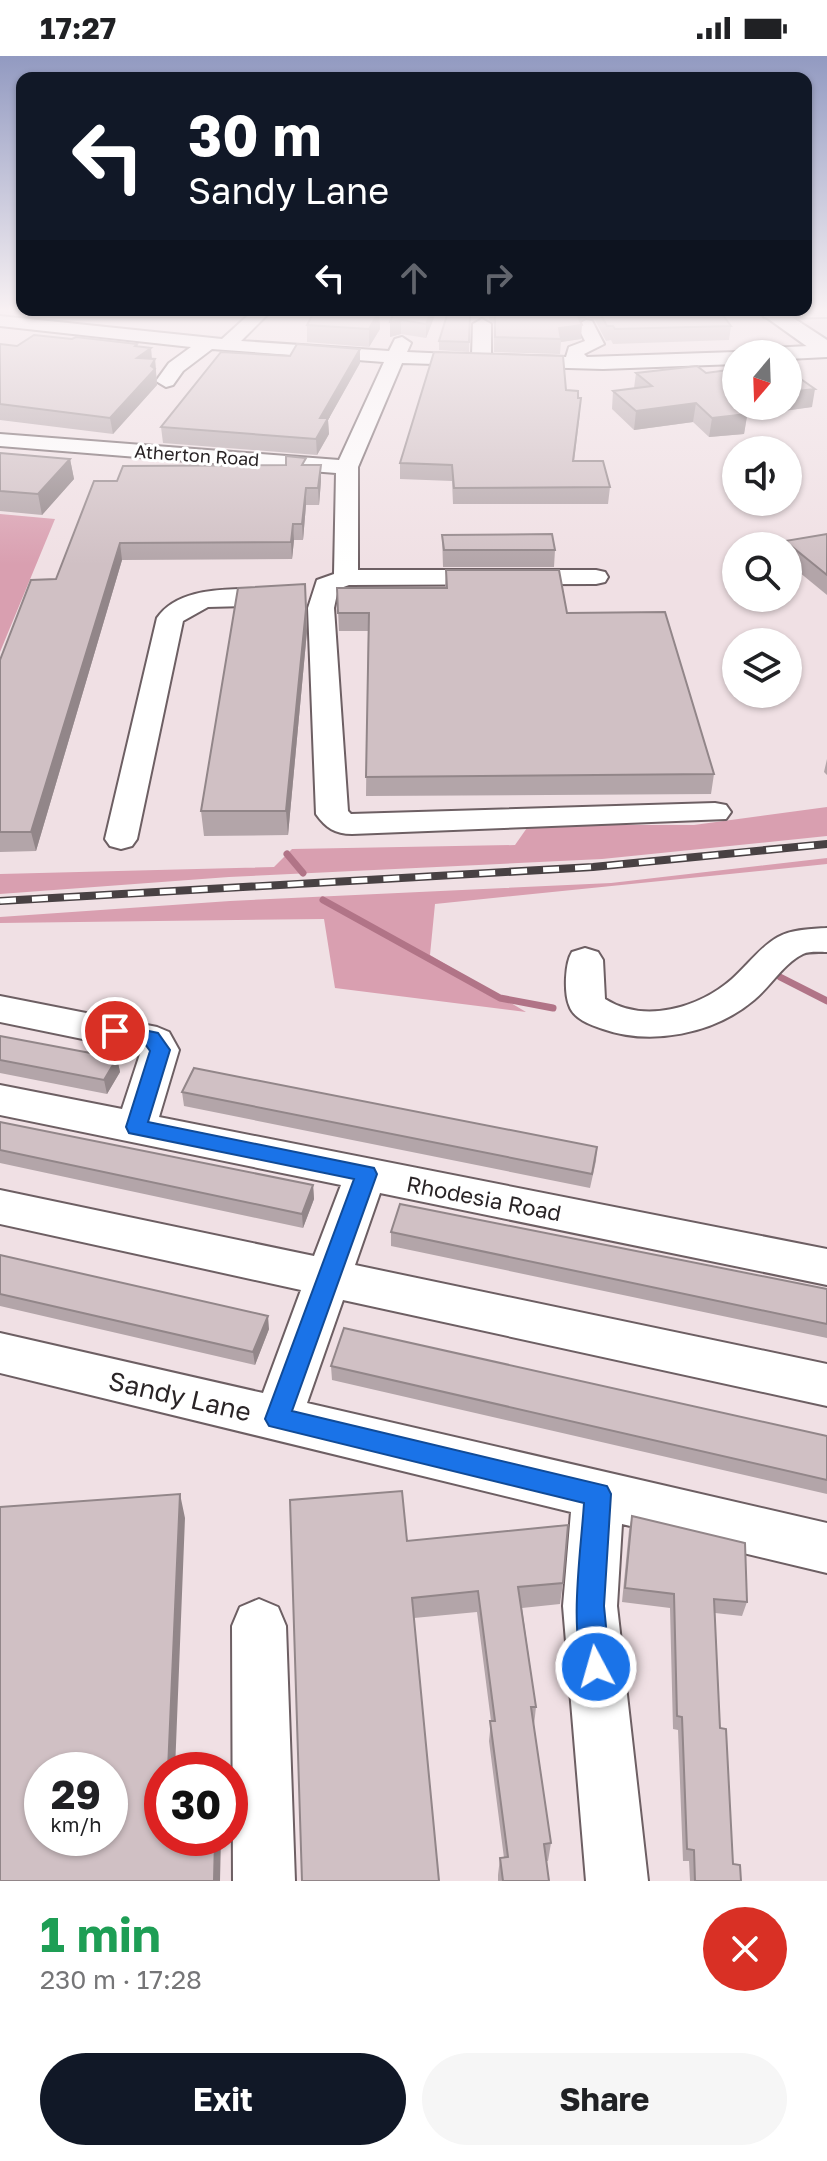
<!DOCTYPE html>
<html lang="en">
<head>
<meta charset="utf-8">
<style>
  body { margin:0; font-family:"Golos Text",sans-serif; background:#f6f6f6; color:#202124; height:100vh; display:flex; flex-direction:column; font-size:30px; white-space:nowrap }
  * { box-sizing:border-box; margin:0 }
  p { font-size:26px; color:#757577 }
  .icon { flex:none; width:44px; height:44px; fill:none; stroke:currentColor; stroke-width:2; stroke-linecap:round; stroke-linejoin:round }
  .map { position:relative; height:1825px; overflow:hidden }
  .panel { display:flex; flex-direction:column; background:#fff; flex:1 }
  .panel>* { flex:none }
  .top-card { position:absolute; left:16px; top:16px; width:796px; height:244px; border-radius:16px; box-shadow:0 2px 6px #0004; background:#111827; color:#fff; overflow:hidden }
  .needle { width:52px; rotate:199deg }
  .controls { position:absolute; left:722px; top:284px; display:grid; gap:16px }
  .controls a { display:grid; place-items:center; width:80px; height:80px; border-radius:50%; background:#fff; box-shadow:0 2px 6px #0004; font-size:40px }
  .speed { position:absolute; left:24px; top:1696px; display:flex; gap:16px; font-size:40px; font-weight:700; text-align:center }
  .speed>* { display:grid; place-content:center; width:104px; height:104px; border-radius:50%; background:#fff; box-shadow:0 2px 6px #0004; line-height:1 }
  .speed small { font-size:20px; font-weight:400 }
  .speed .limit { border:12px solid #d22; background:#fff; color:#111 }
  .pin { position:absolute; display:grid; place-items:center; width:68px; height:68px; color:#fff; margin:-34px; border:4px solid #fff; border-radius:50%; box-shadow:0 2px 8px #0007 }
  .me { position:absolute; width:88px; margin:-44px; rotate:354deg; stroke-linejoin:round; filter:drop-shadow(0 0 6px #0008) }
  .turn { display:flex; align-items:center; gap:28px; height:168px; padding:0 40px; font-size:36px }
  .turn .icon { width:104px; height:104px; stroke-width:2.5 }
  .turn b { display:block; font-size:56px; line-height:68px }
  .lanes { display:flex; align-items:center; height:76px; padding:0 40px; background:#0003; justify-content:center; gap:40px; direction:ltr }
  .lanes .off { opacity:.35 }
  .round { display:grid; place-items:center; flex:none; width:84px; height:84px; border-radius:42px; background:#f6f6f6 }
  .headline { display:flex; align-items:center; justify-content:space-between; height:136px; padding:0 40px }
  h1 { font-size:48px; font-weight:700; line-height:60px; color:#1e9e55 }
  .button { display:flex; gap:16px; margin-top:auto; padding:16px 40px }
  .button a { flex:1; height:92px; border-radius:48px; background:#111827; color:#fff; font-size:32px; font-weight:700; line-height:92px; text-align:center }
  .button a+a { background:#f6f6f6; color:#202124 }
  .status { display:flex; justify-content:space-between; align-items:center; height:56px; padding:0 40px; background:#fff; direction:ltr }
  .status svg { height:22px; fill:currentColor }
  .map>svg:first-child { display:block }
  .green { fill:#d99fb0 }
  .lines { fill:none; stroke-linecap:round; stroke-linejoin:round }
  .stream { stroke:#b17487; stroke-width:7 }
  .minor-casing { stroke:#6d5f63; stroke-width:4 }
  .major-casing { stroke:#6d5f63; stroke-width:4 }
  .minor { fill:#fff; fill-rule:evenodd }
  .major { fill:#fff; fill-rule:evenodd }
  .rail-casing { stroke:#484143; stroke-width:8 }
  .rail { stroke:#fff; stroke-width:5; stroke-dasharray:16; stroke-linecap:butt }
  .wall { fill:#b3a5a9 }
  .shaded-wall { fill:#928689 }
  .building { fill:#d0c0c4; stroke:#928689; stroke-width:2; fill-rule:evenodd }
  .route { fill:#1a73e8; stroke:#114b97; stroke-width:2 }
  .labels { text-anchor:middle; dominant-baseline:central; stroke-width:6; stroke-linejoin:round; paint-order:stroke }
  .far-street-label { font-size:18px; fill:#2a2426; stroke:#fff }
  .street-label { font-size:22px; fill:#2a2426; stroke:#fff }
  .near-street-label { font-size:26px; fill:#2a2426; stroke:#fff }
</style>
</head>
<body>
<div class="status"><b>17:27</b><svg viewBox="0 0 49 12"><path d="M0 12V9h3v3zM5 12V6h3v6zM10 12V3h3v9zM15 12V0h3v12zM26 1h20v11H26zM47 4h2v5h-2z"/></svg></div>
<div class="map">
<svg width="827" height="1825" viewBox="0 0 827 1825">
  <rect width="100%" height="100%" fill="#f0e0e4"/>
  <!-- green -->
  <path class="green" d="M0,458L55,463L0,596Z
    M827,751V780L602,803L229,821L0,838V818L274,811L292,793L515,789L529,769H694Z
    M827,802V808L435,848L430,899L526,956L335,932L324,863L0,867V861L230,845L611,827Z"/>
  <g class="lines">
    <!-- stream -->
    <path class="stream" d="M287,798L303,817
      M323,844L500,942L553,952
      M780,921L827,945"/>
    <!-- minor casing -->
    <g class="minor-casing">
      <path id="minor" d="M254,254H272L241,285L389,295L395,283L402,281L411,287L407,296L472,299L473,268L482,263L491,268V299L566,301L569,291L585,285L577,269L586,264L592,265L604,288L584,298L587,301L736,296L743,298H736V308L603,313L402,307L358,411V514H596L605,516L608,521L605,526L596,528L349,529L338,533L334,552L348,755L351,758L715,747L726,749L731,756L726,763L352,778C335,778 326,772 316,758L308,552L317,524L334,518L336,417L0,390V378L339,404L384,306L212,293L183,315L173,329L166,331L156,325L169,307L191,291L0,270V260L222,283Z
        M763,254H827V261L770,262L764,261Z
        M827,289V301L788,303V298H762L771,292Z
        M239,533L293,536L297,541L293,546L284,549L208,551L183,565L137,783L132,790L121,793L110,790L105,783L157,562C175,536 211,534 239,533Z
        M827,872V896C820,896 809,895 803,898C784,907 770,931 754,944C714,978 651,990 603,973C591,969 573,963 569,949C564,936 565,907 572,896L585,892L598,896L603,904L605,943C644,968 699,952 732,923C747,910 760,891 778,881C793,873 811,873 827,872Z
        M0,940L157,971L169,976L179,994L159,1061L827,1193V1229L380,1137L355,1209L827,1308V1350L343,1244L307,1347L827,1467V1517L622,1468L617,1550L648,1825H586L563,1550L571,1456L0,1317V1277L263,1337L301,1234L0,1168V1134L314,1200L341,1129L0,1059V1029L122,1053L141,995L0,966Z
        M259,1543L278,1551L286,1570L295,1825H233L232,1570L240,1551Z"/>
    </g>
    <!-- major casing -->
    <g class="major-casing">
      <path id="major" d="M756,254H781L827,284V301L819,299Z"/>
    </g>
    <!-- minor -->
    <use href="#minor" class="minor"/>
    <!-- major -->
    <use href="#major" class="major"/>
    <!-- rail casing -->
    <g class="rail-casing">
      <path id="rail" d="M0,845L593,811L827,788"/>
    </g>
    <!-- rail -->
    <use href="#rail" class="rail"/>
  </g>
  <!-- wall -->
  <path class="wall" d="M53,254H84L80,257Z
    M395,254H437L426,282L401,278L390,281Z
    M489,254H719L731,270L729,284L613,288L611,284L606,285L595,264L586,261L580,265L581,283L561,286L560,298L494,296V268L489,264Z
    M379,255L380,273L369,291L307,286V269Z
    M470,259L469,296L439,294V285Z
    M72,283L137,288L138,290L151,292L152,303H155L157,329L113,378L0,364V288L17,290Z
    M360,307L328,364L329,378L317,399L163,387L161,371Z
    M636,317H706L812,351L747,360L744,378L709,381L693,366L634,374L612,353L613,335L634,332Z
    M566,334L578,342L580,357L574,405L610,431L608,448H453L452,425L400,423V407Z
    M0,397L70,403L74,423L42,459L0,455Z
    M306,409L321,425L319,449H306L303,484H294L292,503L122,504L36,795L0,796V604L56,523L117,425Z
    M827,478V539L788,507V490H784L785,485Z
    M442,479L555,494L554,511H443Z
    M446,514L567,557L714,718L711,738L366,740L368,575H339L337,532H445Z
    M307,575L288,779L204,780L201,755Z
    M827,703V719L824,716Z
    M0,980L117,1002L120,1016L107,1038L0,1017Z
    M182,1036L597,1091L596,1105L590,1132L184,1050Z
    M0,1066L313,1129L314,1143L303,1172L0,1107Z
    M391,1176L827,1233V1282L391,1190Z
    M0,1199L269,1273L255,1309L0,1250Z
    M331,1310L827,1380V1438L332,1324Z
    M632,1460L747,1546L742,1560L715,1557L720,1672L733,1808L741,1825H690L689,1805H683L678,1674L673,1673L670,1552L622,1546L629,1474Z
    M407,1485L563,1527L560,1548L522,1552L536,1651L534,1669L551,1787L548,1805H546L549,1825H498V1819L500,1802H504L489,1685L491,1665L477,1556L414,1562Z"/>
  <!-- shaded-wall -->
  <path class="shaded-wall" d="M432,254H437L426,282V268Z
    M575,254H587L586,261L574,268Z
    M379,255L380,273L369,291V273Z
    M401,264V278L390,281V266Z
    M582,269L581,283L561,286L559,272Z
    M137,288L139,301L151,292L152,307L139,318L135,290Z
    M360,293V307L328,364L329,378L317,399L316,383L320,362Z
    M155,303L157,329L113,378L110,362L151,310Z
    M815,333L812,351L747,360L744,378L709,381L712,362L729,343L736,342V350H788V336Z
    M696,347L693,366L634,374L636,355Z
    M70,403L74,423L42,459L38,438Z
    M321,409V425L319,449L318,432Z
    M306,432V449L303,484L302,468Z
    M293,468L294,484L292,503L291,486Z
    M120,487L122,504L36,795L31,776Z
    M305,528L307,575L288,779L286,755Z
    M117,1002L120,1016L107,1038L104,1024Z
    M313,1129L314,1143L303,1172L302,1158Z
    M268,1260L269,1273L255,1309L253,1296Z
    M180,1438L185,1462L175,1714H168Z
    M215,1782H221L220,1825H214Z"/>
  <!-- building -->
  <path class="building" d="M315,254H362L379,255L369,273L307,269Z
    M395,254H432L426,268L401,264L390,266Z
    M495,254H575L582,269L559,272L561,283L495,281Z
    M598,254H719L731,270L615,273L613,270H607Z
    M447,259H470L469,286L439,285Z
    M34,279L72,283L76,281L137,288L135,290L151,292L137,302L155,303L151,310L155,313L110,362L0,348V288L17,290Z
    M297,288L360,293L320,362H328L316,383L161,371L221,296L290,300Z
    M434,296L563,300L566,334L578,335V342H581L573,405H603L610,431L454,432L452,409L400,407Z
    M697,310L706,317L736,313V342L729,343L747,358L712,362L696,347L636,355L613,335L652,330L636,317Z
    M788,314L815,333L788,336Z
    M0,397L70,403L38,438L0,435Z
    M286,400L306,402L302,409H321L318,432H306L302,468H293L291,486L120,487L31,776H0V604L31,524L56,523L94,425H117L123,410L286,409Z
    M552,478L555,494H444L442,479Z
    M827,478V519L785,485Z
    M446,514H559L567,557L665,556L714,718L366,721L369,557H338L337,532H447Z
    M305,528L306,553L286,755H201L238,532Z
    M0,980L117,1002L104,1024L0,1004Z
    M194,1012L597,1091L592,1118L182,1036Z
    M0,1066L313,1129L302,1158L0,1094Z
    M400,1148L827,1233V1268L391,1176Z
    M0,1199L268,1260L253,1296L0,1238Z
    M344,1272L827,1380V1424L331,1310Z
    M402,1435L407,1485L568,1469L563,1527L518,1531L536,1651H531L551,1787L544,1788L549,1825H503L500,1802L508,1801L490,1665H495L478,1535L412,1542L439,1825H302L290,1444Z
    M180,1438L168,1714H162V1782H215L214,1825H0V1451ZM42,1714H110V1782H42Z
    M632,1460L745,1487L747,1546L714,1543L720,1672L726,1673L733,1808L740,1809L741,1825H695L694,1794L687,1793L682,1661L677,1660L674,1538L625,1532Z"/>
  <!-- sky -->
  <linearGradient id="sky" x2="0" y2="1"><stop stop-color="#929ac1"/><stop offset="0.5" stop-color="#f8f1f3"/><stop offset="1" stop-color="#f8f1f3" stop-opacity="0"/></linearGradient>
  <rect width="827" height="509" fill="url(#sky)"/>
  <!-- route -->
  <path class="route" d="M115,968L158,977L170,994L148,1066L374,1112L377,1118L292,1355L607,1430L611,1438L604,1550L610,1611L606,1621L596,1625L586,1621C568,1576 581,1496 584,1447L269,1370L265,1363L354,1123L129,1077L126,1071L150,995L145,988L108,980L106,975L108,970Z"/>
  <g class="labels">
    <!-- far-street labels -->
    <g class="far-street-label">
      <text transform="translate(197 399) rotate(4)">Atherton Road</text>
    </g>
    <!-- street labels -->
    <g class="street-label">
      <text transform="translate(484 1142) rotate(11)">Rhodesia Road</text>
    </g>
    <!-- near-street labels -->
    <g class="near-street-label">
      <text transform="translate(180 1340) rotate(13)">Sandy Lane</text>
    </g>
  </g>
</svg>
<div class="controls">
<a><svg class="needle" viewBox="-14 -14 28 28"><path d="M0-13l5 13h-10z" fill="#e53935"/><path d="M0 13l5-13h-10z" fill="#757577"/></svg></a>
<a><svg class="icon" aria-label="sound" viewBox="0 0 24 24"><path d="M4 9h4l5-4v14l-5-4H4zM17 9q2 3 0 6"/></svg></a>
<a><svg class="icon" aria-label="search" viewBox="0 0 24 24"><circle cx="10" cy="10" r="6"/><path d="M15 15l6 6"/></svg></a>
<a><svg class="icon" aria-label="layers" viewBox="0 0 24 24"><path d="M12 4l9 5-9 5-9-5zM3 14l9 5 9-5"/></svg></a>
</div>
<div class="speed"><div>29<small>km/h</small></div><div class="limit">30</div></div>
<div class="pin" style="left:115px;top:975px;background:#d93025"><svg class="icon" aria-label="arrive" viewBox="0 0 24 24"><path d="M6 21V4h12l-3 4 3 4H6"/></svg></div>
<svg class="me" style="left:596px;top:1611px" viewBox="-20 -20 40 40"><circle r="17" fill="#1a73e8" stroke="#fff" stroke-width="3"/><path d="M0-11L8 9 0 5-8 9z" fill="#fff"/></svg>
<div class="top-card">
<div class="turn"><svg class="icon" aria-label="left" viewBox="0 0 24 24"><path d="M17 20v-9H6M10 6l-5 5 5 5"/></svg><div><b>30 m</b>Sandy Lane</div></div>
<div class="lanes"><svg class="icon" aria-label="left" viewBox="0 0 24 24"><path d="M17 20v-9H6M10 6l-5 5 5 5"/></svg><svg class="icon off" aria-label="ahead" viewBox="0 0 24 24"><path d="M12 20V5M6 11l6-6 6 6"/></svg><svg class="icon off" aria-label="right" viewBox="0 0 24 24"><path d="M7 20v-9h11M14 6l5 5-5 5"/></svg></div>
</div>
</div>
<section class="panel">
<div class="headline"><div><h1>1 min</h1><p>230 m · 17:28</p></div><a class="round" style="background:#d93025;color:#fff"><svg class="icon" aria-label="close" viewBox="0 0 24 24"><path d="M6 6l12 12M18 6L6 18"/></svg></a></div>
<div class="button"><a>Exit</a><a>Share</a></div>
</section>
</body>
</html>
